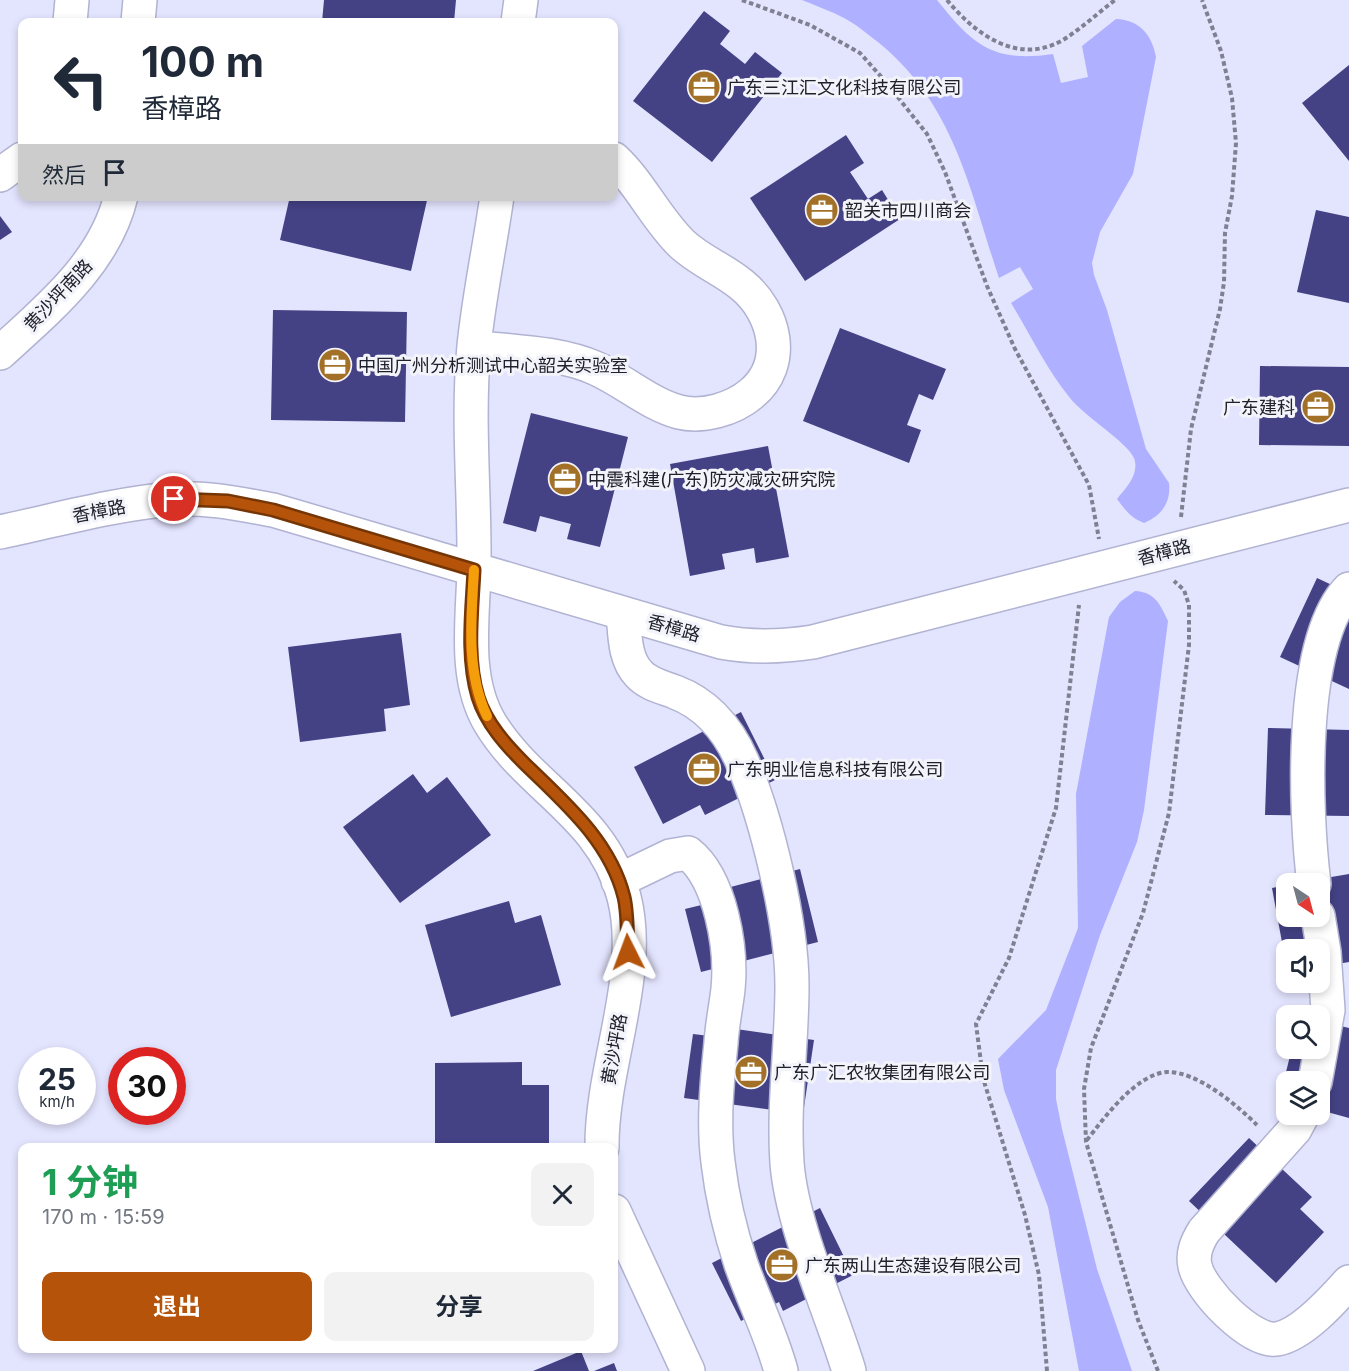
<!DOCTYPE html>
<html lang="zh">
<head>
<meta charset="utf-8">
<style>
  body { margin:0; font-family:Inter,"Noto Sans SC",sans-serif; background:#f2f2f3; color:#1f2937; height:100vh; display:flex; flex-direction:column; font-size:22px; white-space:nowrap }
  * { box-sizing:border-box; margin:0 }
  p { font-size:20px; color:#747a83 }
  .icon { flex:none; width:33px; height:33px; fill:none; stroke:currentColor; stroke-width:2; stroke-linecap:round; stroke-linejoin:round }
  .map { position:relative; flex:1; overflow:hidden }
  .details { position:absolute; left:18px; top:1143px; width:600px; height:210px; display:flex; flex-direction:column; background:#fff; border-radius:12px; box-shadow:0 3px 9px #0003 }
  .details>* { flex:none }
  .guide { position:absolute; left:18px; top:18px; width:600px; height:183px; border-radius:12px; box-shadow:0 3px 9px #0003; background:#fff; color:#1f2937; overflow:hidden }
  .needle { width:39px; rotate:144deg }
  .fabs { position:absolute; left:1276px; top:873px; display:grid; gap:12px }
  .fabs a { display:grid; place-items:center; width:54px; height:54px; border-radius:12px; background:#fff; box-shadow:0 3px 9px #0003; font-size:30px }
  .speed { position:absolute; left:18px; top:1047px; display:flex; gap:12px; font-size:30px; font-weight:700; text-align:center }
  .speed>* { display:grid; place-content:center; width:78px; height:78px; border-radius:50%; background:#fff; box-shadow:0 3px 9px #0003; line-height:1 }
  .speed small { font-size:15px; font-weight:400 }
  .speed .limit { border:9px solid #d22; background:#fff; color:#111 }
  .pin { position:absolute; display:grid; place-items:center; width:51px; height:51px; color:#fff; margin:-26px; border:3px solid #fff; border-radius:50%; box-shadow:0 2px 6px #0007 }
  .me { position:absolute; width:66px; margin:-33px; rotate:357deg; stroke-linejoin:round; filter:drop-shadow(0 0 4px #0008) }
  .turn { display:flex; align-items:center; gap:21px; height:126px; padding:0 24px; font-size:27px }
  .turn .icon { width:78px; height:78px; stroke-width:2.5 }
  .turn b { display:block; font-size:42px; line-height:51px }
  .then { display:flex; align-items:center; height:57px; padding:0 24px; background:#0003; gap:12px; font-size:22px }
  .round { display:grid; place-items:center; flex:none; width:63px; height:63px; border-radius:12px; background:#f2f2f3 }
  .overview { display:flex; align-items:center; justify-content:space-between; height:102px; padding:0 24px }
  h1 { font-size:36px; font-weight:700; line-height:45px; color:#1e9e55 }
  .action { display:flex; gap:12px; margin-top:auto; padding:12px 24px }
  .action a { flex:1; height:69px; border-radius:12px; background:#b45309; color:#fff; font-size:24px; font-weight:700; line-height:69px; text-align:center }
  .action a+a { background:#f2f2f3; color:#1f2937 }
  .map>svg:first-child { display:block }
  .water { fill:#afb0ff }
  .building { fill:#444185 }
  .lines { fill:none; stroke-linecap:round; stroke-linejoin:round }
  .minor-casing { stroke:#b1b3d2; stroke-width:36 }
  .path { stroke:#7f8092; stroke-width:4; stroke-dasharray:4.5 3; stroke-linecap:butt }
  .minor { stroke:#fff; stroke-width:33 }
  .route-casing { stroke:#753606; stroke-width:15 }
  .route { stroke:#b45309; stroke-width:10 }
  .slow { stroke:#f59e0b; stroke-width:10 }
  .labels { text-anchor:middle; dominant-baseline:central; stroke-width:6; stroke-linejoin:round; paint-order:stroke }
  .poi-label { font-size:18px; fill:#20212c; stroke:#f3f3fa; text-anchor:start }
  .street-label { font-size:18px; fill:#20212c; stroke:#f3f3fa }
</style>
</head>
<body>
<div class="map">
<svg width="1349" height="1371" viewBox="0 0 1349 1371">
  <rect width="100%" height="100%" fill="#e3e4fe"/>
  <!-- water -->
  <path class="water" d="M802,0H937C973,45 993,63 1053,54L1061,83L1088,77L1082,46L1116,19C1140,20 1152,35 1156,57L1133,174L1100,232L1092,263L1094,275L1107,310L1146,449L1169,483C1171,503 1162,515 1144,523C1131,518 1125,510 1117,499C1126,488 1140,474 1134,458C1127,442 1084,416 1070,398C1047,370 1030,334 1011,303L1033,289L1020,267L999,278C969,188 955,105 878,42C867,34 856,24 844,18C831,11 816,6 802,0Z
    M1135,591C1155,592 1160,604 1168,621L1144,810L1137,842L1100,935L1056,1070V1099L1062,1129L1097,1269L1132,1371H1079L1048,1207L1004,1090L998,1059L1046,1010L1078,928L1076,794L1109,617L1120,602Z"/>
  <!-- building -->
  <path class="building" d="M324,0H456L454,22H322Z
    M704,11L730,31L720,44L745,64L755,52L782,73L712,162L633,101Z
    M1349,65V161L1302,103Z
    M846,135L864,163L850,172L868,199L882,190L900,219L805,281L750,198Z
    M290,196H428L411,271L280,240Z
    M1316,210L1349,217V303L1297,292Z
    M0,216L12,232L0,240Z
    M273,310L407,312L405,422L271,420Z
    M840,328L946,369L933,400L919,394L907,425L921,430L909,463L803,421Z
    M1260,366L1349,367V446L1259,445Z
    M531,413L628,437L600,547L567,539L571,524L540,516L536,532L503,523Z
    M768,446L789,557L756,563L754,548L722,554L725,569L690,576L670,464Z
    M1317,578L1349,593V689L1280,657Z
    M401,633L410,705L384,709L386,731L300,742L288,647Z
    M741,712L775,780L705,815L700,805L663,824L634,767Z
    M1268,728L1349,730V816L1265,815Z
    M413,774L427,793L447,777L491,835L400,903L343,827Z
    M800,869L818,942L701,972L685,909L726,899L723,889Z
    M1349,874V962L1320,967V950H1287L1286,964L1272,888L1287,885V916H1320V884L1302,882Z
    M509,901L515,923L541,915L561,985L451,1017L425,925Z
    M1320,1021L1349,1028V1118L1320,1110V1082H1287V1102L1279,1100L1292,1048H1320Z
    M736,1029L814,1040L803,1114L684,1098L693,1034L735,1039Z
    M522,1062V1085H549V1148H435V1063Z
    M1249,1138L1312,1197L1300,1209L1324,1232L1276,1283L1189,1201Z
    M820,1208L853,1275L783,1311L779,1302L741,1321L712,1263Z
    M581,1351L589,1371H533Z
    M614,1363L617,1371H594Z"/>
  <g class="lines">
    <!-- minor casing -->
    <g class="minor-casing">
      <path id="minor" d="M70,22L72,0
        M138,22L140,0
        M518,22L521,0
        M0,175L22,159
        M497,196C490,246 479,296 474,346C467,420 475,495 474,569C473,619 463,678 490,723C529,788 603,815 624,897C644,975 601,1067 602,1148
        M474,347C514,352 558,352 595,368C623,380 649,404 679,412C703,418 733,409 751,394C788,364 775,312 742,285C723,269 700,261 682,244C656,219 640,183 614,159
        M0,353C48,309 105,263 121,196
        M0,532C57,520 114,504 172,499C206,497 240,504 273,510L721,642C753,648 781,647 813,642L1349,505
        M623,613C625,633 624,659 639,674C648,684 662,687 675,692C707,704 728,729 742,761C767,819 792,923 792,986C792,1045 783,1104 787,1163C792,1227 830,1308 849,1371
        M618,881L670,856L688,853C721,879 732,949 728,989C726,1007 722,1025 721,1043C717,1082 713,1123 718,1162C722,1196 730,1231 741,1264C754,1301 771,1334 781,1371
        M1314,884C1305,813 1298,642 1349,589
        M1315,1082L1328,1010L1324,952L1318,916
        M1303,1114L1295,1129L1204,1231C1197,1242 1192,1253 1195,1266C1200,1290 1251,1343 1277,1339C1302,1335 1333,1300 1349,1282
        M614,1211L688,1371"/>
    </g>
    <!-- path -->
    <path class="path" d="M742,0L810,25L860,53L885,81L927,134L945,172L987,286L1015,349L1089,485L1099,539
      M947,0C975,34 1018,66 1063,40C1082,28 1098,13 1115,0
      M1181,517L1191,429L1220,309L1224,282L1225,233L1232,196L1236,143L1232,98L1221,51L1202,0
      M1087,1140C1104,1118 1136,1074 1167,1072C1197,1071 1238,1106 1257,1125
      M1047,1371L1039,1275L1025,1215L983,1078L976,1024L1009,958L1056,808L1079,605
      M1158,1371L1138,1320L1086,1142L1084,1089L1091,1048L1143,913L1169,813L1189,645V605L1184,590L1174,581"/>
    <!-- minor -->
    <use href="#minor" class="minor"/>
  </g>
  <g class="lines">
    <!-- route casing -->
    <g class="route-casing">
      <path id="route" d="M174,499L228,501L273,510L474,570C472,611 466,657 478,697C486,723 506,745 525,764C565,803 610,841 624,897C628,914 627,934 628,952"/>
    </g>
    <!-- route -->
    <use href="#route" class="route"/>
    <!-- slow -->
    <path class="slow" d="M474,570C471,619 466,672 487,716"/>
  </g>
  <!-- icons -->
  <defs>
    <g id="office-disc" transform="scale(1.725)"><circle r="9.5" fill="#a37027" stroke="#f3f3fa"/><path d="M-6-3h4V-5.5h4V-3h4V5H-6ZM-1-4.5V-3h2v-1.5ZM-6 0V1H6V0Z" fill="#fff"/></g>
  </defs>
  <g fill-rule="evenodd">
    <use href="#office-disc" x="704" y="87"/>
    <use href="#office-disc" x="822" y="210"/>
    <use href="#office-disc" x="335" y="365"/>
    <use href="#office-disc" x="1318" y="407"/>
    <use href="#office-disc" x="565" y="479"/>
    <use href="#office-disc" x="704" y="769"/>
    <use href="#office-disc" x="751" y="1072"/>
    <use href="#office-disc" x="782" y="1265"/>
  </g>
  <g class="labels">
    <!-- poi labels -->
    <g class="poi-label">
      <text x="727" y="87">广东三江汇文化科技有限公司</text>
      <text x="845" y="210">韶关市四川商会</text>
      <text x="358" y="365">中国广州分析测试中心韶关实验室</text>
      <text x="1295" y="407" text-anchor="end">广东建科</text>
      <text x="588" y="479">中震科建(广东)防灾减灾研究院</text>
      <text x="727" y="769">广东明业信息科技有限公司</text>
      <text x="774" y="1072">广东广汇农牧集团有限公司</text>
      <text x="805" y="1265">广东两山生态建设有限公司</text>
    </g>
    <!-- street labels -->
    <g class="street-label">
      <text transform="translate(58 295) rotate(-47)">黄沙坪南路</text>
      <text transform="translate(99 511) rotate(-11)">香樟路</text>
      <text transform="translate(1164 552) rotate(-15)">香樟路</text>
      <text transform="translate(674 628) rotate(16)">香樟路</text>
      <text transform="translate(614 1049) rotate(-80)">黄沙坪路</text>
    </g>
  </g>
</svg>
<div class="fabs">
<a><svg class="needle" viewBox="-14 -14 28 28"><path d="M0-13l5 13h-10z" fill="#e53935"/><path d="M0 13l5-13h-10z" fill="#747a83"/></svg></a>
<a><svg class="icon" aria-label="sound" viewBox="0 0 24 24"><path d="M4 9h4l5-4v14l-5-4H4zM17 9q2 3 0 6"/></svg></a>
<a><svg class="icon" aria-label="search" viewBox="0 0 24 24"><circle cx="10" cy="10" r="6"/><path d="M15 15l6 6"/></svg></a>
<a><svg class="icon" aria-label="layers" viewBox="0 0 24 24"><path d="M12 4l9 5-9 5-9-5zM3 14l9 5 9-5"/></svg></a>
</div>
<div class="speed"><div>25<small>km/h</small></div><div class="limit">30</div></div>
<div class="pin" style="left:174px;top:499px;background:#d93025"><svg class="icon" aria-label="arrive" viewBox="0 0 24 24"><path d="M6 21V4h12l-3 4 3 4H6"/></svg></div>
<svg class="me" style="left:628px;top:952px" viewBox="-20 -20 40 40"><path d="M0-17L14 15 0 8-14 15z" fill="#b45309" stroke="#fff" stroke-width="4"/></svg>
<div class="guide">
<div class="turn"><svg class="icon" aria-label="left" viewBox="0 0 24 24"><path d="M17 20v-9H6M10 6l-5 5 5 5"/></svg><div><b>100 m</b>香樟路</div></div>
<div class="then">然后<svg class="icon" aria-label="arrive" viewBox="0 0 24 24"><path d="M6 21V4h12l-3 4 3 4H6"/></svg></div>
</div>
<section class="details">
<div class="overview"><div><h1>1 分钟</h1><p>170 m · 15:59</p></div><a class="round"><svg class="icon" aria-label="close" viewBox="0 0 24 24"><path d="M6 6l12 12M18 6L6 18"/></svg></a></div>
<div class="action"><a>退出</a><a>分享</a></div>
</section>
</div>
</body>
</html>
